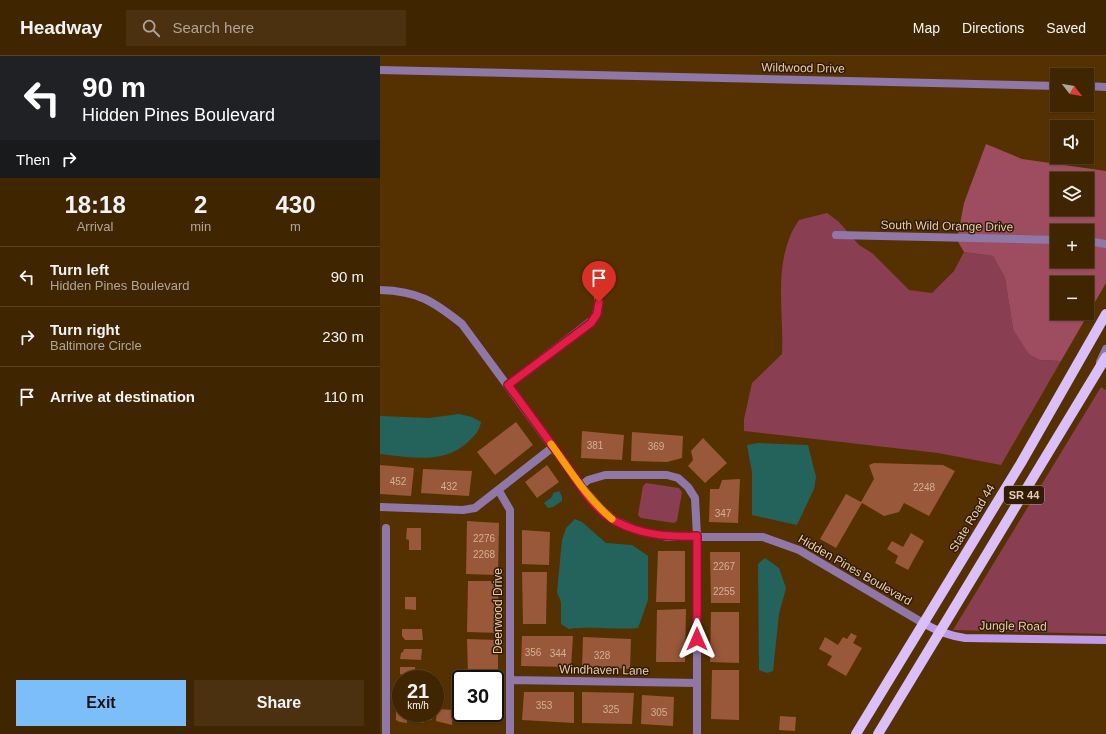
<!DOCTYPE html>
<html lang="en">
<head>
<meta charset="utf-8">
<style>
  body { margin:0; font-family:Helvetica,sans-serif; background:#4b3110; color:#f1f3f6; height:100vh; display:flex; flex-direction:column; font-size:15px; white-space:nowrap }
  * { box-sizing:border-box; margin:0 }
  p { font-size:13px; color:#aea599 }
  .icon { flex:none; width:22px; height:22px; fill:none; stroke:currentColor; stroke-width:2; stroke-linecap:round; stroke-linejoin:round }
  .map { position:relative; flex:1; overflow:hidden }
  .panel { display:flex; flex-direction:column; background:#402501; width:380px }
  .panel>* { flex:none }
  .banner { background:#202124; color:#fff; overflow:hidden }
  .needle { width:26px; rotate:121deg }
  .tools { position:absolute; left:670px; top:12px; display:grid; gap:8px }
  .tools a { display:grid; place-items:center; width:44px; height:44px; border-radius:0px; background:#402501; box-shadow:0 1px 3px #0004,0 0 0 1px #594223; font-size:20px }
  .speed { position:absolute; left:12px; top:614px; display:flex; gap:8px; font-size:20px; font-weight:700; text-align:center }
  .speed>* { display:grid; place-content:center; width:52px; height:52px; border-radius:50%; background:#402501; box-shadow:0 1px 3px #0004,0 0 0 1px #594223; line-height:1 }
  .speed small { font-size:10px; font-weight:400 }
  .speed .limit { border:2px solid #111; border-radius:6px; background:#fff; color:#111 }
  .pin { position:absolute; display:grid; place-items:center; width:34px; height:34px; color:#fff; margin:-41px -17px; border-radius:50% 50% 50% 0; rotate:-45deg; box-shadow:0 0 4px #0007 }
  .pin .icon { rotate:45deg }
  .me { position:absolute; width:44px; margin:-22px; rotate:0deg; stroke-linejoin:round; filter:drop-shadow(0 0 3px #0008) }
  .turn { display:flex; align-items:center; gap:14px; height:84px; padding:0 16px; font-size:18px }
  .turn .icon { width:52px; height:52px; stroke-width:2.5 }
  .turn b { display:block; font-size:28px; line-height:34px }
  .then { display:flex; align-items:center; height:38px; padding:0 16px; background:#0003; gap:8px; font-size:15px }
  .eta { display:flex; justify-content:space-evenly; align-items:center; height:68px; text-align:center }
  .eta b { font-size:24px; font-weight:700; line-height:28px }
  .primary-button { display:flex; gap:8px; margin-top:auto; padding:8px 16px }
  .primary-button a { flex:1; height:46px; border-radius:0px; background:#7bbef9; color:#111; font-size:16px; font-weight:700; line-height:46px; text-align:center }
  .primary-button a+a { background:#4b3110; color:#f1f3f6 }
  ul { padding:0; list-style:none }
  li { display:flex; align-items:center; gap:12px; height:60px; padding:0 16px; border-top:1px solid #594223 }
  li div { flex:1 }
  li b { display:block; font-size:15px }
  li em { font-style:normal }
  header { display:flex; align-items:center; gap:24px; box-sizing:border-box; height:56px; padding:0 20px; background:#402501; border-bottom:1px solid #594223 }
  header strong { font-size:19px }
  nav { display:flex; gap:22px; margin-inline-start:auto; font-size:14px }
  .search { width:280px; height:36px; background:#4b3110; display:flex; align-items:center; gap:10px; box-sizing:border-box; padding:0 14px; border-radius:0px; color:#aea599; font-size:15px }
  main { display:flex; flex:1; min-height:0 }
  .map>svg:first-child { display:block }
  .green { fill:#893e51 }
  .forest { fill:#9e4d61; fill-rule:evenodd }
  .water { fill:#23635c }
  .building { fill:#985839 }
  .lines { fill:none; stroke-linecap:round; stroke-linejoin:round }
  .street { stroke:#8f78a8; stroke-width:8 }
  .secondary { stroke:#bf9ae6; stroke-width:8 }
  .primary { stroke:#dbbffa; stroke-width:10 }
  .route-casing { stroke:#92132f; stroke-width:10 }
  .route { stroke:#e11d48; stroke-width:7 }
  .slow { stroke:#f59e0b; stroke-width:7 }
  .labels { text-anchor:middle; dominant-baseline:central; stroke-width:3; stroke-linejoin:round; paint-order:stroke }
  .number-label { font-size:10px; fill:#d4af93 }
  .shield { fill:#311c05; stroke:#b1977d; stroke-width:1 }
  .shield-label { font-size:11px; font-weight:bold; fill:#e8ccb1 }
  .street-label { font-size:12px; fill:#e8ccb1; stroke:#311c05 }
</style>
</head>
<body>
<header>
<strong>Headway</strong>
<div class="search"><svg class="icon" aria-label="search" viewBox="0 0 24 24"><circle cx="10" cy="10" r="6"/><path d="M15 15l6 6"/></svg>Search here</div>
<nav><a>Map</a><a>Directions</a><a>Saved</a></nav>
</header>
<main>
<section class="panel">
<div class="banner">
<div class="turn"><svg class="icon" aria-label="left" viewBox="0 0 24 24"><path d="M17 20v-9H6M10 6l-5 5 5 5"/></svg><div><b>90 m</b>Hidden Pines Boulevard</div></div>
<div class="then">Then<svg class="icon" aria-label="right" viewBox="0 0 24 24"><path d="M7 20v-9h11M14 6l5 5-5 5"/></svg></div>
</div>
<div class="eta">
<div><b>18:18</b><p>Arrival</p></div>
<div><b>2</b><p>min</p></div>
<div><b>430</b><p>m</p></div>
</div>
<ul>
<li><svg class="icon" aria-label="left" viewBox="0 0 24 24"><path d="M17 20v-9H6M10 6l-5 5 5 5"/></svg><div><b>Turn left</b><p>Hidden Pines Boulevard</p></div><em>90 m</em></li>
<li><svg class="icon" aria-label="right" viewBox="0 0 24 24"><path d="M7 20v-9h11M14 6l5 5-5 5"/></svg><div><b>Turn right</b><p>Baltimore Circle</p></div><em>230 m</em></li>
<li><svg class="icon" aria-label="arrive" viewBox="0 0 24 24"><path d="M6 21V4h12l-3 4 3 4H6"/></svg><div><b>Arrive at destination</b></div><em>110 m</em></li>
</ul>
<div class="primary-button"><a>Exit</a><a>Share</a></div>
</section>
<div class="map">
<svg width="726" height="678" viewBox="0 0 726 678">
  <rect width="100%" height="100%" fill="#553101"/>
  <!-- green -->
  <path class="green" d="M447,157L459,166L479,189L492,197L529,234L552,237L574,215L584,196L613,200L625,222L633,273L660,304L681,305L621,409L558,397L364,375V363L372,327L402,298C404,261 395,220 409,183C411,177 415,170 419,164Z
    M721,331L726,334V578L573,574Z
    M266,427L299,432L302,436L297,465L294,467L261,462L258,459L263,430Z"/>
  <!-- forest -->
  <path class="forest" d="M606,88L642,103L726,115V227L681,305L660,304L649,298L633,273L625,222L613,200L584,196L577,184L584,147ZM677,123H707V153H677ZM677,175H707V205H677ZM677,227H707V257H677Z"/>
  <!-- water -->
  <path class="water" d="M79,358L92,361L101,366C99,376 95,379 88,386C63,409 31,401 0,398V360L49,362Z
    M378,387L428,389L436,421L434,433L417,469L372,459V416L367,389Z
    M179,435L182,440V445L173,451L168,452L164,447L172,441L173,437Z
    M195,463L202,466L226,487L252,489L268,500V544L258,572C235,574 212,570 189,573L181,568V546L177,536L182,484L186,472Z
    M385,502L399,512L406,532L399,558L393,615L387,617L379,614L378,508Z"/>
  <!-- building -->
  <path class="building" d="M136,366L153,389L115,419L97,396Z
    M202,375L244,379L242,404L201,402Z
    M252,376L303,380L302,402L287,406L251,405Z
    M323,382L347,407L325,427L308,410L313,404L311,395Z
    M494,407L563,409L575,415L549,460L524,447L519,456L504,460L482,447L456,492L440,483L466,438L481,446L494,423L489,409Z
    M0,409L34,412L31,440L0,438Z
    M167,409L179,426L157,442L145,426Z
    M43,413L92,415L89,440L41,437Z
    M360,423L358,467L329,466L330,433H339L342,424Z
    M87,465L119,467L118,519L86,518Z
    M27,472H41V494H29V484L26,483Z
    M142,474L170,476L169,509L142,508Z
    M531,477L544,485L528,514L515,507L518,500L507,493L512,485L523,491Z
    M278,495H305V546H276Z
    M330,496H360V547H331Z
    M142,516H167L166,568H143Z
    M88,525H118L119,577L87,576Z
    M25,541H36V554L25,553Z
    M306,553L305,606H276L277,554Z
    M331,556H359V607L330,606Z
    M22,573H42L43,584H25L22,580Z
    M471,577L477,580L473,587L482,592L466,620L447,609L452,600L439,593L445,581L458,589L463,581L467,583Z
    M142,580H193L191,611L141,610Z
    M203,581L251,583L250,613L202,611Z
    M87,583L118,584V618H88Z
    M24,593H42L41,604L20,603L21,597L23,596Z
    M20,611H35V623H23V619L20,618Z
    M332,614H359V664L331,663Z
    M115,627H117V662L88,661L87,657H115Z
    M144,636H194V667L142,664Z
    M202,636L254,637L252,668L202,667Z
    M262,639L294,641L293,670L261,668Z
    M16,652H21V657H31V664H27V667L20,666L16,664Z
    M57,653L73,654L72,669L56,665Z
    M36,657H52V664L44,665V667L36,666Z
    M400,660L416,661L415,675L399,674Z"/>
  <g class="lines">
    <!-- street -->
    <path class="street" d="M0,14L677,30
      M707,30L726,31
      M456,179L677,184
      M707,185L726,188
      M0,234C38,235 53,245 82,268L201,430L221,453L234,464L259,475L288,481H383L419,494L543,567
      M720,306L726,293
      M128,329L215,262L219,246L213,216
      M201,430L208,424L225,419H287L298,422L308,431L315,442L317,480V678
      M119,435L130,454V678
      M0,451L83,454L95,452L173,391
      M130,624L317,627
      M6,678V472"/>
    <!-- secondary -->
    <path class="secondary" d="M543,567C557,575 569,580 585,582L726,584"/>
    <!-- primary -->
    <path class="primary" d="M476,678L641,407L726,258
      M498,678L726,301"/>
  </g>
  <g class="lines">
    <!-- route casing -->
    <g class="route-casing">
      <path id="route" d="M219,246L217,258L211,267L128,329C146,353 164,378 182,403C196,423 212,452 235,465C261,479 288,481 317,480V583"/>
    </g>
    <!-- route -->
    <use href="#route" class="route"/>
    <!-- slow -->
    <path class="slow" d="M171,388C190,414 207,442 232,463"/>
  </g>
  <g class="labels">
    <!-- number labels -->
    <g class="number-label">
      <text x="215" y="389">381</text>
      <text x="276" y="390">369</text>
      <text x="18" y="425">452</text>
      <text x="69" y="430">432</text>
      <text x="544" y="431">2248</text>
      <text x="343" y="457">347</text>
      <text x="104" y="482">2276</text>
      <text x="104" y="498">2268</text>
      <text x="344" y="510">2267</text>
      <text x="344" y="535">2255</text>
      <text x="153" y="596">356</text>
      <text x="178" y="597">344</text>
      <text x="222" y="599">328</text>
      <text x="164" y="649">353</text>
      <text x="231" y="653">325</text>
      <text x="279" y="656">305</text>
    </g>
    <!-- shield labels -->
    <rect class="shield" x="624" y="430" width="40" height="18" rx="3"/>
    <g class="shield-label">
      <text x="644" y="439">SR 44</text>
    </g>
    <!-- street labels -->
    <g class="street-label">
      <text transform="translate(423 12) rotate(1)">Wildwood Drive</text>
      <text transform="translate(567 170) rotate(1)">South Wild Orange Drive</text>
      <text transform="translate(592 462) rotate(-59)">State Road 44</text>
      <text transform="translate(475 514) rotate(30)">Hidden Pines Boulevard</text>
      <text transform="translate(118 555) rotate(-90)">Deerwood Drive</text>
      <text transform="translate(633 570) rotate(1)">Jungle Road</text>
      <text transform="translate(224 614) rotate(1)">Windhaven Lane</text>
    </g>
  </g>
</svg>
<div class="tools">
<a><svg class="needle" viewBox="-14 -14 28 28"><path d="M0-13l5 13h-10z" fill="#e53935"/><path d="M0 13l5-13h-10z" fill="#aea599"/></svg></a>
<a><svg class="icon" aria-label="sound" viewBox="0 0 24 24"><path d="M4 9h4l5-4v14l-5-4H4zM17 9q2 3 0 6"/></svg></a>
<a><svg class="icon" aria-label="layers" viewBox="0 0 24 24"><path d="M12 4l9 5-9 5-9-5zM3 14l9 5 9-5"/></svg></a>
<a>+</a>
<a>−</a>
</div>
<div class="speed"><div>21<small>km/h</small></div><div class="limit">30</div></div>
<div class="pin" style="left:219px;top:246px;background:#d93025"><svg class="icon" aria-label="arrive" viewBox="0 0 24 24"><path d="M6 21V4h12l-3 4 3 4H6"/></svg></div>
<svg class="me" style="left:317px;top:583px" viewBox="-20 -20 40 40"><path d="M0-17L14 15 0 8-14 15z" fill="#e11d48" stroke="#fff" stroke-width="4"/></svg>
</div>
</main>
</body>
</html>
